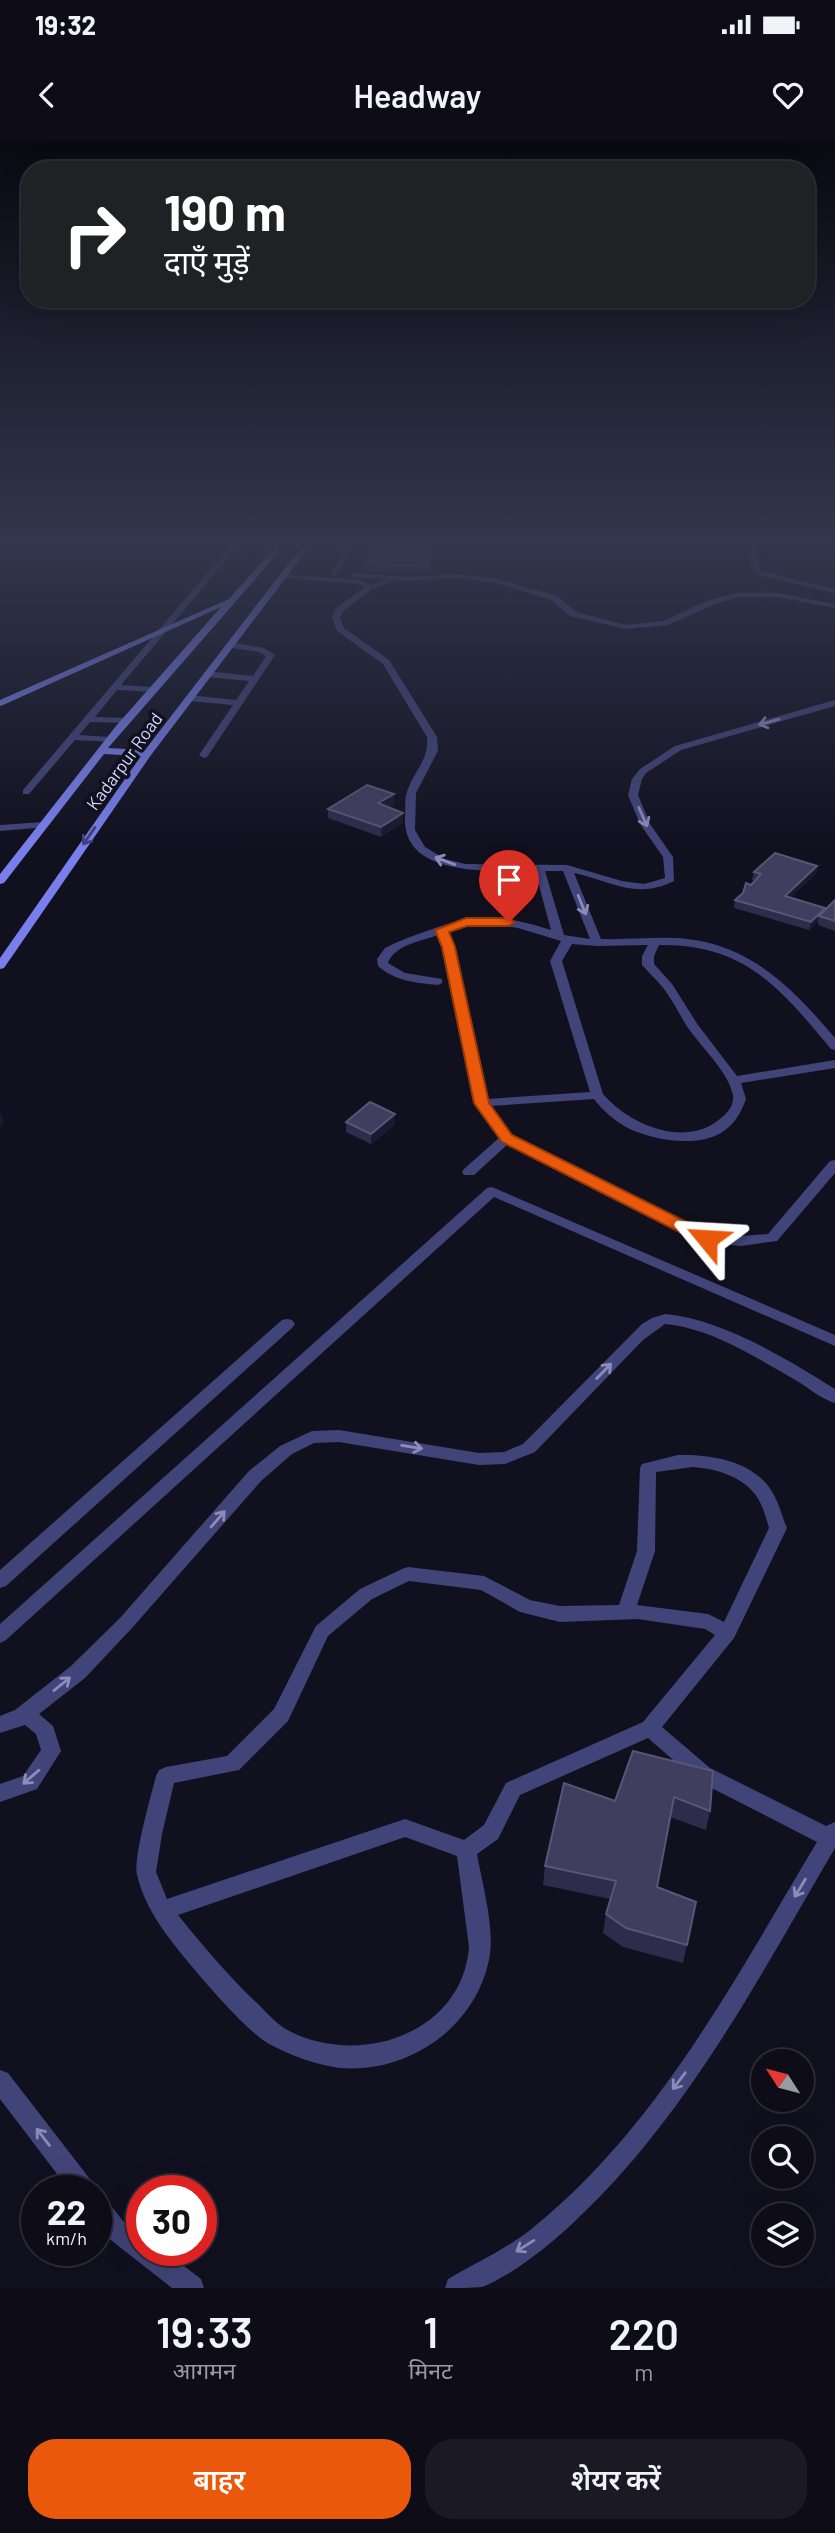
<!DOCTYPE html>
<html lang="hi">
<head>
<meta charset="utf-8">
<style>
  body { margin:0; font-family:Barlow,"Noto Sans Devanagari",sans-serif; background:#1b1a24; color:#f1f3f6; height:100vh; display:flex; flex-direction:column; font-size:26px; white-space:nowrap }
  * { box-sizing:border-box; margin:0 }
  p { font-size:23px; color:#9a9ba1 }
  .icon { flex:none; width:38px; height:38px; fill:none; stroke:currentColor; stroke-width:2; stroke-linecap:round; stroke-linejoin:round }
  .map { position:relative; height:2148px; overflow:hidden }
  .drawer { display:flex; flex-direction:column; background:#0d0c17; flex:1 }
  .drawer>* { flex:none }
  .guide { position:absolute; left:21px; top:21px; width:794px; height:147px; border-radius:28px; box-shadow:0 7px 28px #0002,0 0 0 2px #2d2c36; background:#202124; color:#fff; overflow:hidden }
  .needle { width:46px; rotate:306deg }
  .tools { position:absolute; left:751px; top:1909px; display:grid; gap:14px }
  .tools a { display:grid; place-items:center; width:63px; height:63px; border-radius:50%; background:#0d0c17; box-shadow:0 7px 28px #0002,0 0 0 2px #2d2c36; font-size:35px }
  .speed { position:absolute; left:21px; top:2035px; display:flex; gap:14px; font-size:35px; font-weight:700; text-align:center }
  .speed>* { display:grid; place-content:center; width:91px; height:91px; border-radius:50%; background:#0d0c17; box-shadow:0 7px 28px #0002,0 0 0 2px #2d2c36; line-height:1 }
  .speed small { font-size:18px; font-weight:400 }
  .speed .limit { border:10px solid #d22; background:#fff; color:#111 }
  .pin { position:absolute; display:grid; place-items:center; width:60px; height:60px; color:#fff; margin:-72px -30px; border-radius:50% 50% 50% 0; rotate:-45deg; box-shadow:0 0 7px #0007 }
  .pin .icon { rotate:45deg }
  .me { position:absolute; width:77px; margin:-38px; rotate:297deg; stroke-linejoin:round; filter:drop-shadow(0 0 5px #0008) }
  .turn { display:flex; align-items:center; gap:24px; height:147px; padding:0 28px; font-size:32px }
  .turn .icon { width:91px; height:91px; stroke-width:2.5 }
  .turn b { display:block; font-size:49px; line-height:60px }
  .eta { display:flex; justify-content:space-evenly; align-items:center; height:119px; text-align:center }
  .eta b { font-size:42px; font-weight:600; line-height:49px }
  .action { display:flex; gap:14px; margin-top:auto; padding:14px 28px }
  .action a { flex:1; height:80px; border-radius:28px; background:#ea580c; color:#fff; font-size:28px; font-weight:600; line-height:80px; text-align:center }
  .action a+a { background:#1b1a24; color:#f1f3f6 }
  .status { display:flex; justify-content:space-between; align-items:center; height:49px; padding:0 35px; background:#0d0c17; direction:ltr }
  .status svg { height:19px; fill:currentColor }
  header { display:flex; justify-content:space-between; align-items:center; height:91px; padding:0 28px; background:#0d0c17; font-size:32px; font-weight:600 }
  .map>svg:first-child { display:block }
  .lines { fill:none; stroke-linecap:round; stroke-linejoin:round }
  .lane { fill:#414478; fill-rule:evenodd }
  .street { fill:#414478; fill-rule:evenodd }
  .secondary { fill:#787fec; fill-rule:evenodd }
  .wall { fill:#2f2b4b }
  .shaded-wall { fill:#1b1832 }
  .building { fill:#403d5e; stroke:#585576; stroke-width:2 }
  .oneway { stroke:#8b8cb8 }
  .oneway2 { stroke:#3f427b }
  .route { fill:#ea580c; stroke:#983908; stroke-width:2 }
  .labels { text-anchor:middle; dominant-baseline:central; stroke-width:7; stroke-linejoin:round; paint-order:stroke }
  .far-street-label { font-size:18px; fill:#d5d4f9; stroke:#11101f }
</style>
</head>
<body>
<div class="status"><b>19:32</b><svg viewBox="0 0 49 12"><path d="M0 12V9h3v3zM5 12V6h3v6zM10 12V3h3v9zM15 12V0h3v12zM26 1h20v11H26zM47 4h2v5h-2z"/></svg></div>
<header><svg class="icon" aria-label="back" viewBox="0 0 24 24"><path d="M15 5l-7 7 7 7"/></svg>Headway<svg class="icon" aria-label="heart" viewBox="0 0 24 24"><path d="M12 20l-8-8c-3-5 5-10 8-4 3-6 11-1 8 4z"/></svg></header>
<div class="map">
<svg width="835" height="2148" viewBox="0 0 835 2148">
  <rect width="100%" height="100%" fill="#11101f"/>
  <g class="lines">
    <!-- lane -->
    <path class="lane" d="M230,406H238L121,545L153,547L156,548V552L117,550L95,577L125,578L128,579V583L90,582L79,595L110,597L115,600L113,602L75,600L29,654H23V650Z
      M391,437L398,439L374,449L367,447Z
      M229,502L264,508L275,515L207,617L204,618L199,615L233,565L189,561L185,558L189,555L236,560L249,541L207,537L203,534L207,531L253,536L266,516L259,512L226,507L225,505Z
      M287,1179L292,1180L295,1184L292,1188L6,1446L0,1448V1430L282,1180Z"/>
    <!-- street -->
    <path class="street" d="M345,406H353L337,435H331Z
      M749,406H757L759,427L763,431L835,449V453L757,435L751,427Z
      M355,433L406,437L461,434L497,439L557,456L576,472L626,485L663,481L709,460L738,453H778L835,464V468L778,457H738L715,464L668,485L626,489L570,476L551,460L496,443L461,438L406,441L352,437V433Z
      M279,434L361,440L375,447L343,471L340,478L344,488L389,520L437,597L438,611L416,653L415,690L425,707L445,719L465,724L567,725L622,741L644,744L665,738L663,717L640,684L628,655L632,639L640,629L675,606L835,560V566L681,610L646,633L642,639L638,655L650,684L673,717L674,741C636,760 611,741 574,733L601,799C630,800 659,796 687,799C753,806 795,851 835,898V910L831,909C779,847 745,804 659,805L654,816V824L672,844L698,885L737,936L835,920V928L741,943L746,959C741,973 734,985 721,993C695,1008 651,1000 626,987C614,980 602,970 594,959L490,966L512,995L710,1094L741,1096L768,1094L830,1021L835,1020V1033L777,1101L741,1106L702,1102L508,1004L474,1035H464L462,1032L464,1029L500,997L475,963L443,807L438,795C422,801 394,805 388,823L405,833L442,839V843L438,845C416,843 395,841 378,826L377,819L385,808L395,803C457,779 486,768 551,790L535,731C495,730 403,739 405,678C406,670 404,659 407,652C414,630 429,621 427,597L383,524L337,491L332,478L336,468L365,447L359,444L282,438L278,436ZM545,731H563L590,799L564,795ZM493,784L518,788L561,801L550,821L590,952L487,959L455,807L448,791L467,785ZM572,804L597,806L648,805L642,816V825C649,833 657,840 664,849C672,860 679,873 686,885C699,905 730,933 733,956C734,965 728,973 721,978C687,1009 629,985 603,954L562,821Z
      M43,682L47,683V687L0,691V685Z
      M492,1047L835,1195V1206L494,1057L6,1500L0,1503V1484L487,1048Z
      M665,1174C722,1179 787,1219 835,1249V1263C821,1259 809,1248 797,1241C757,1218 711,1188 665,1184L643,1200L535,1312L505,1324L479,1325L339,1302L314,1303L292,1314L261,1341L132,1488L85,1538L39,1574L53,1586L61,1611L37,1649L0,1662V1644L23,1636L41,1610L36,1594L25,1585L0,1593V1576L15,1570L71,1526L120,1478L249,1331L280,1306L312,1291L339,1290L479,1313L504,1312L523,1304L642,1184L652,1178Z
      M678,1315C709,1314 749,1320 769,1347C778,1359 781,1374 787,1388L734,1498L662,1587L710,1628L826,1686L835,1682V1708C758,1839 686,1978 573,2083C550,2105 511,2136 482,2147C472,2148 456,2148 445,2148L448,2139C477,2122 509,2108 535,2086C659,1985 736,1837 817,1702L696,1640L648,1598L520,1655L498,1699L477,1714C482,1743 494,1785 490,1814C479,1885 410,1934 340,1928C316,1925 290,1915 269,1904C248,1892 211,1849 194,1829C170,1800 146,1772 137,1735C133,1718 151,1656 156,1636L159,1630L166,1627L227,1616L274,1569L316,1486L360,1449L402,1429L408,1427L484,1436L530,1460L560,1466L619,1465L637,1411L640,1328L642,1324ZM693,1327C716,1329 743,1336 757,1357C763,1366 766,1378 769,1388L724,1482L708,1474L637,1465L655,1411L656,1332ZM409,1441L481,1450L520,1472L560,1482L638,1479L705,1489L715,1495L643,1582L506,1643L484,1685L464,1700L405,1679L167,1759L156,1732L162,1694L174,1643L239,1630L288,1581L328,1496L372,1459ZM405,1697L457,1716L469,1807C462,1896 354,1929 284,1888C275,1882 268,1874 260,1866C230,1838 204,1807 178,1775Z
      M0,1930L8,1933L93,2043L97,2051L96,2052L70,2051L0,1959Z
      M96,2053L104,2057L123,2081L142,2094V2110H163L201,2139L204,2148H172L107,2097L96,2084Z"/>
    <!-- secondary -->
    <path class="secondary" d="M276,406H284L108,608L145,610L302,406H310L151,615L4,828L0,829V818L141,616L104,614L4,743L0,744V734L116,586L221,467L3,565L0,566V560L229,459Z"/>
  </g>
  <!-- wall -->
  <path class="wall" d="M432,406L429,433L365,431V424Z
    M394,654V663L388,667L403,673V682L381,697L328,678V669Z
    M817,726L816,734L791,757L824,771L835,760V791L818,785V781L809,790L734,768L735,760L755,741L752,740L754,732Z
    M395,974V985L371,1004L346,992V982Z
    M713,1631L710,1671L706,1690L670,1677L657,1747L696,1762L683,1823L623,1807L603,1793L606,1774L610,1759L543,1745L545,1726L615,1661Z"/>
  <!-- shaded-wall -->
  <path class="shaded-wall" d="M394,654V663L378,673V663Z
    M403,673V682L381,697V687Z
    M817,726L816,734L784,764L785,756Z
    M825,768L823,776H819L818,781L809,790L811,782Z
    M1,973L4,983L0,989V975Z
    M395,974V985L371,1004V994Z"/>
  <!-- building -->
  <path class="building" d="M372,406H432L429,426L365,424Z
    M367,645L394,654L378,663L403,673L381,687L328,669Z
    M775,713L817,726L785,756L825,768L811,782L735,760L743,753L746,743L751,745L761,734L754,732Z
    M835,760V781L819,776Z
    M370,962L395,974L371,994L346,982Z
    M633,1611L713,1631L710,1671L674,1657L657,1747L696,1762L687,1805L626,1788L606,1774L616,1741L545,1726L564,1643L615,1661Z"/>
  <!-- one-way arrows -->
  <defs><path id="oneway-shaft" d="M-6 0H5M1.5-3L5.5 0L1.5 3" fill="none" stroke-width="1.6" stroke-linecap="round" stroke-linejoin="round" transform="scale(1.75)"/></defs>
  <g class="oneway">
    <use href="#oneway-shaft" transform="translate(769 582) rotate(164)"/>
    <use href="#oneway-shaft" transform="translate(643 677) rotate(66)"/>
    <use href="#oneway-shaft" transform="translate(445 721) rotate(-160)"/>
    <use href="#oneway-shaft" transform="translate(582 765) rotate(68)"/>
    <use href="#oneway-shaft" transform="translate(604 1231) rotate(-46)"/>
    <use href="#oneway-shaft" transform="translate(412 1307) rotate(9)"/>
    <use href="#oneway-shaft" transform="translate(218 1379) rotate(-49)"/>
    <use href="#oneway-shaft" transform="translate(62 1544) rotate(-39)"/>
    <use href="#oneway-shaft" transform="translate(31 1637) rotate(139)"/>
    <use href="#oneway-shaft" transform="translate(800 1748) rotate(121)"/>
    <use href="#oneway-shaft" transform="translate(679 1941) rotate(127)"/>
    <use href="#oneway-shaft" transform="translate(43 1997) rotate(-128)"/>
    <use href="#oneway-shaft" transform="translate(525 2106) rotate(148)"/>
  </g>
  <use class="oneway2" href="#oneway-shaft" transform="translate(89 696) rotate(125)"/>
  <!-- sky -->
  <linearGradient id="sky" x2="0" y2="1"><stop stop-color="#090911"/><stop offset="0.57" stop-color="#32374d"/><stop offset="1" stop-color="#32374d" stop-opacity="0"/></linearGradient>
  <rect width="835" height="707" fill="url(#sky)"/>
  <!-- route -->
  <path class="route" d="M466,778H509L515,782L509,786H467L449,792L455,807L489,963L512,995L713,1095L715,1099L713,1103H701L502,1002L474,963L442,807L435,790Z"/>
  <g class="labels">
    <!-- far-street labels -->
    <g class="far-street-label">
      <text transform="translate(124 621) rotate(-54)">Kadarpur Road</text>
    </g>
  </g>
</svg>
<div class="tools">
<a><svg class="needle" viewBox="-14 -14 28 28"><path d="M0-13l5 13h-10z" fill="#e53935"/><path d="M0 13l5-13h-10z" fill="#9a9ba1"/></svg></a>
<a><svg class="icon" aria-label="search" viewBox="0 0 24 24"><circle cx="10" cy="10" r="6"/><path d="M15 15l6 6"/></svg></a>
<a><svg class="icon" aria-label="layers" viewBox="0 0 24 24"><path d="M12 4l9 5-9 5-9-5zM3 14l9 5 9-5"/></svg></a>
</div>
<div class="speed"><div>22<small>km/h</small></div><div class="limit">30</div></div>
<div class="pin" style="left:509px;top:782px;background:#d93025"><svg class="icon" aria-label="arrive" viewBox="0 0 24 24"><path d="M6 21V4h12l-3 4 3 4H6"/></svg></div>
<svg class="me" style="left:707px;top:1099px" viewBox="-20 -20 40 40"><path d="M0-17L14 15 0 8-14 15z" fill="#ea580c" stroke="#fff" stroke-width="4"/></svg>
<div class="guide">
<div class="turn"><svg class="icon" aria-label="right" viewBox="0 0 24 24"><path d="M7 20v-9h11M14 6l5 5-5 5"/></svg><div><b>190 m</b>दाएँ मुड़ें</div></div>
</div>
</div>
<section class="drawer">
<div class="eta">
<div><b>19:33</b><p>आगमन</p></div>
<div><b>1</b><p>मिनट</p></div>
<div><b>220</b><p>m</p></div>
</div>
<div class="action"><a>बाहर</a><a>शेयर करें</a></div>
</section>
</body>
</html>
